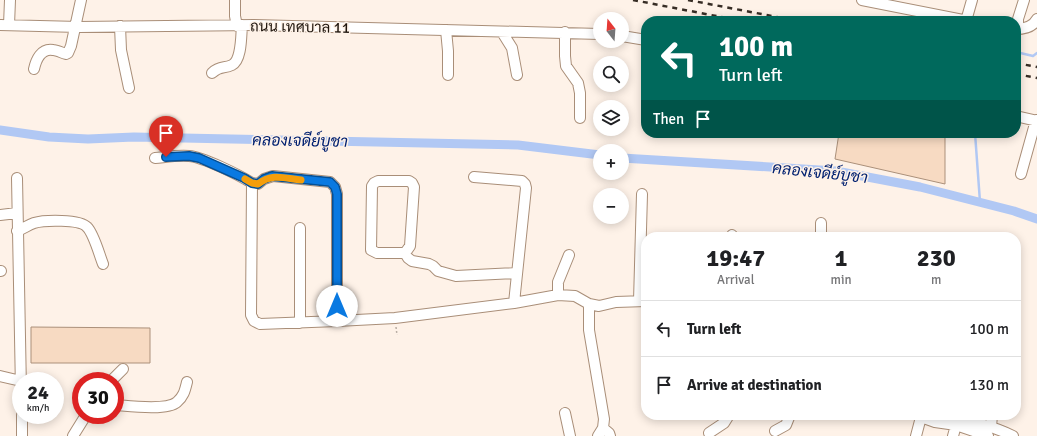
<!DOCTYPE html>
<html lang="en">
<head>
<meta charset="utf-8">
<style>
  body { margin:0; font-family:Signika,Sarabun,sans-serif; background:#f6f6f6; color:#202124; height:100vh; display:flex; flex-direction:column; font-size:15px; white-space:nowrap }
  * { box-sizing:border-box; margin:0 }
  p { font-size:13px; color:#757577 }
  .icon { flex:none; width:22px; height:22px; fill:none; stroke:currentColor; stroke-width:2; stroke-linecap:round; stroke-linejoin:round }
  .map { position:relative; flex:1; overflow:hidden }
  .panel { position:absolute; left:641px; top:232px; width:380px; height:188px; display:flex; flex-direction:column; background:#fff; border-radius:16px; box-shadow:0 2px 10px #0003 }
  .panel>* { flex:none }
  .guide { position:absolute; left:641px; top:16px; width:380px; height:122px; border-radius:16px; box-shadow:0 2px 10px #0003; background:#00695c; color:#fff; overflow:hidden }
  .needle { width:26px; rotate:343deg }
  .fabs { position:absolute; left:593px; top:12px; display:grid; gap:8px }
  .fabs a { display:grid; place-items:center; width:36px; height:36px; border-radius:50%; background:#fff; box-shadow:0 2px 10px #0003; font-size:20px }
  .speed { position:absolute; left:12px; top:372px; display:flex; gap:8px; font-size:20px; font-weight:700; text-align:center }
  .speed>* { display:grid; place-content:center; width:52px; height:52px; border-radius:50%; background:#fff; box-shadow:0 2px 10px #0003; line-height:1 }
  .speed small { font-size:10px; font-weight:400 }
  .speed .limit { border:6px solid #d22; background:#fff; color:#111 }
  .pin { position:absolute; display:grid; place-items:center; width:34px; height:34px; color:#fff; margin:-41px -17px; border-radius:50% 50% 50% 0; rotate:-45deg; box-shadow:0 0 4px #0007 }
  .pin .icon { rotate:45deg }
  .me { position:absolute; width:44px; margin:-22px; rotate:0deg; stroke-linejoin:round; filter:drop-shadow(0 0 3px #0008) }
  .turn { display:flex; align-items:center; gap:14px; height:84px; padding:0 12px; font-size:18px }
  .turn .icon { width:52px; height:52px; stroke-width:2.5 }
  .turn b { display:block; font-size:28px; line-height:34px }
  .then { display:flex; align-items:center; height:38px; padding:0 12px; background:#0003; gap:8px; font-size:15px }
  .eta { display:flex; justify-content:space-evenly; align-items:center; height:68px; text-align:center }
  .eta b { font-size:24px; font-weight:700; line-height:28px }
  ul { padding:0; list-style:none }
  li { display:flex; align-items:center; gap:12px; height:56px; padding:0 12px; border-top:1px solid #e0e0e0 }
  li div { flex:1 }
  li b { display:block; font-size:15px }
  li em { font-style:normal }
  .map>svg:first-child { display:block }
  .lines { fill:none; stroke-linecap:round; stroke-linejoin:round }
  .stream { stroke:#b1c8f4; stroke-width:2.5 }
  .canal { stroke:#b1c8f4; stroke-width:9 }
  .building { fill:#f7dac2; stroke:#ab907a }
  .minor-casing { stroke:#a98e78; stroke-width:12 }
  .path { stroke:#b8ada3; stroke-width:1.5; stroke-dasharray:2 2; stroke-linecap:butt }
  .minor { stroke:#fff; stroke-width:10 }
  .rail { stroke:#372d25; stroke-width:2.5; stroke-dasharray:5 5; stroke-linecap:butt }
  .route-casing { stroke:#064f92; stroke-width:10 }
  .route { stroke:#0979e1; stroke-width:7 }
  .slow { stroke:#f59e0b; stroke-width:7 }
  .labels { text-anchor:middle; dominant-baseline:central; stroke-width:3; stroke-linejoin:round; paint-order:stroke }
  .street-label { font-size:15px; fill:#1f150d; stroke:#fef2e8 }
  .water-label { font-size:16px; font-style:italic; fill:#002070; stroke:#fef2e8 }
</style>
</head>
<body>
<div class="map">
<svg width="1037" height="436" viewBox="0 0 1037 436">
  <rect width="100%" height="100%" fill="#fef2e8"/>
  <g class="lines">
    <!-- stream -->
    <path class="stream" d="M1016,52L1033,56L1037,53
      M975,133L980,202"/>
    <!-- canal -->
    <path class="canal" d="M0,130L49,137L88,139L134,137L518,145L600,155
      M622,158L836,171L920,187L1014,211L1037,219"/>
  </g>
  <!-- building -->
  <path class="building" d="M839,133H945V184L835,159Z
    M31,327L150,328V363H31Z"/>
  <g class="lines">
    <!-- minor casing -->
    <g class="minor-casing">
      <path id="minor" d="M235,0V16L237,26
        M862,0L968,21
        M966,21L972,0
        M0,25L79,27L254,25L600,34
        M9,25L10,0
        M120,26L121,50L129,88
        M1016,29C1024,29 1033,27 1037,19
        M1018,29V19L1024,0
        M446,30L448,51V75
        M502,32L512,48L517,75
        M565,32V56L566,66L578,83L580,93V118
        M622,36L646,40
        M34,69C36,60 41,48 53,50C57,50 62,53 66,54L68,53L71,46L81,0
        M212,73C220,65 224,69 232,65C242,60 241,35 242,25
        M1016,116L1037,121
        M155,158C166,157 178,155 189,156C203,157 239,175 252,183L251,315L254,321L260,324L337,321L395,318L514,303L558,295L575,296L589,304
        M1021,174L1036,120
        M474,177L522,181L525,184L526,188L514,303
        M17,178L21,390
        M252,183L258,184L264,179L273,176L330,182L335,187L337,194V321
        M0,215L17,213
        M17,231C23,229 28,225 34,223C44,220 80,219 87,227C94,234 99,254 103,264
        M731,237L732,235
        M821,237V223
        M405,253H377L371,250L372,186L374,183L378,181H409L412,183L414,187L410,246L405,253L408,258L412,261L429,264L433,266L438,271L456,276L517,273
        M0,271H1
        M558,295V282L569,255
        M639,301L642,194
        M300,323V228
        M0,376L21,381
        M111,381L123,369
        M115,405C129,406 167,411 177,402C184,396 185,390 187,382
        M565,413L570,436
        M22,415V436
        M920,415L921,417L935,422L956,425L988,436
        M942,415C966,420 991,425 1013,436
        M991,427L992,415
        M603,428L609,433L610,436
        M775,431L786,425L790,415
        M709,433L724,423L729,415
        M73,436L86,415
        M598,436L603,428L604,419L589,330V304L599,306L616,302L646,301
        M916,436L921,417
        M953,436L956,425"/>
    </g>
    <!-- path -->
    <path class="path" d="M396,327L397,335"/>
    <!-- minor -->
    <use href="#minor" class="minor"/>
    <!-- rail -->
    <path class="rail" d="M633,0L742,21
      M688,0L798,21
      M1016,63L1037,67
      M1016,74L1037,78"/>
  </g>
  <g class="lines">
    <!-- route casing -->
    <g class="route-casing">
      <path id="route" d="M166,157L189,156L199,158L244,178L252,183L258,184L264,179L272,176L330,182L335,187L337,194V306"/>
    </g>
    <!-- route -->
    <use href="#route" class="route"/>
    <!-- slow -->
    <path class="slow" d="M245,179L252,183L258,184C272,173 284,178 301,180"/>
  </g>
  <g class="labels">
    <!-- street labels -->
    <g class="street-label">
      <text transform="translate(300 27) rotate(1)">ถนน เทศบาล 11</text>
    </g>
    <!-- water labels -->
    <g class="water-label">
      <text transform="translate(300 141) rotate(1)">คลองเจดีย์บูชา</text>
      <text transform="translate(820 173) rotate(6)">คลองเจดีย์บูชา</text>
    </g>
  </g>
</svg>
<div class="fabs">
<a><svg class="needle" viewBox="-14 -14 28 28"><path d="M0-13l5 13h-10z" fill="#e53935"/><path d="M0 13l5-13h-10z" fill="#757577"/></svg></a>
<a><svg class="icon" aria-label="search" viewBox="0 0 24 24"><circle cx="10" cy="10" r="6"/><path d="M15 15l6 6"/></svg></a>
<a><svg class="icon" aria-label="layers" viewBox="0 0 24 24"><path d="M12 4l9 5-9 5-9-5zM3 14l9 5 9-5"/></svg></a>
<a>+</a>
<a>−</a>
</div>
<div class="speed"><div>24<small>km/h</small></div><div class="limit">30</div></div>
<div class="pin" style="left:166px;top:157px;background:#d93025"><svg class="icon" aria-label="arrive" viewBox="0 0 24 24"><path d="M6 21V4h12l-3 4 3 4H6"/></svg></div>
<svg class="me" style="left:337px;top:306px" viewBox="-20 -20 40 40"><circle r="19" fill="#fff"/><path d="M0-13L10 11 0 6-10 11z" fill="#0979e1"/></svg>
<div class="guide">
<div class="turn"><svg class="icon" aria-label="left" viewBox="0 0 24 24"><path d="M17 20v-9H6M10 6l-5 5 5 5"/></svg><div><b>100 m</b>Turn left</div></div>
<div class="then">Then<svg class="icon" aria-label="arrive" viewBox="0 0 24 24"><path d="M6 21V4h12l-3 4 3 4H6"/></svg></div>
</div>
<section class="panel">
<div class="eta">
<div><b>19:47</b><p>Arrival</p></div>
<div><b>1</b><p>min</p></div>
<div><b>230</b><p>m</p></div>
</div>
<ul>
<li><svg class="icon" aria-label="left" viewBox="0 0 24 24"><path d="M17 20v-9H6M10 6l-5 5 5 5"/></svg><div><b>Turn left</b></div><em>100 m</em></li>
<li><svg class="icon" aria-label="arrive" viewBox="0 0 24 24"><path d="M6 21V4h12l-3 4 3 4H6"/></svg><div><b>Arrive at destination</b></div><em>130 m</em></li>
</ul>
</section>
</div>
</body>
</html>
